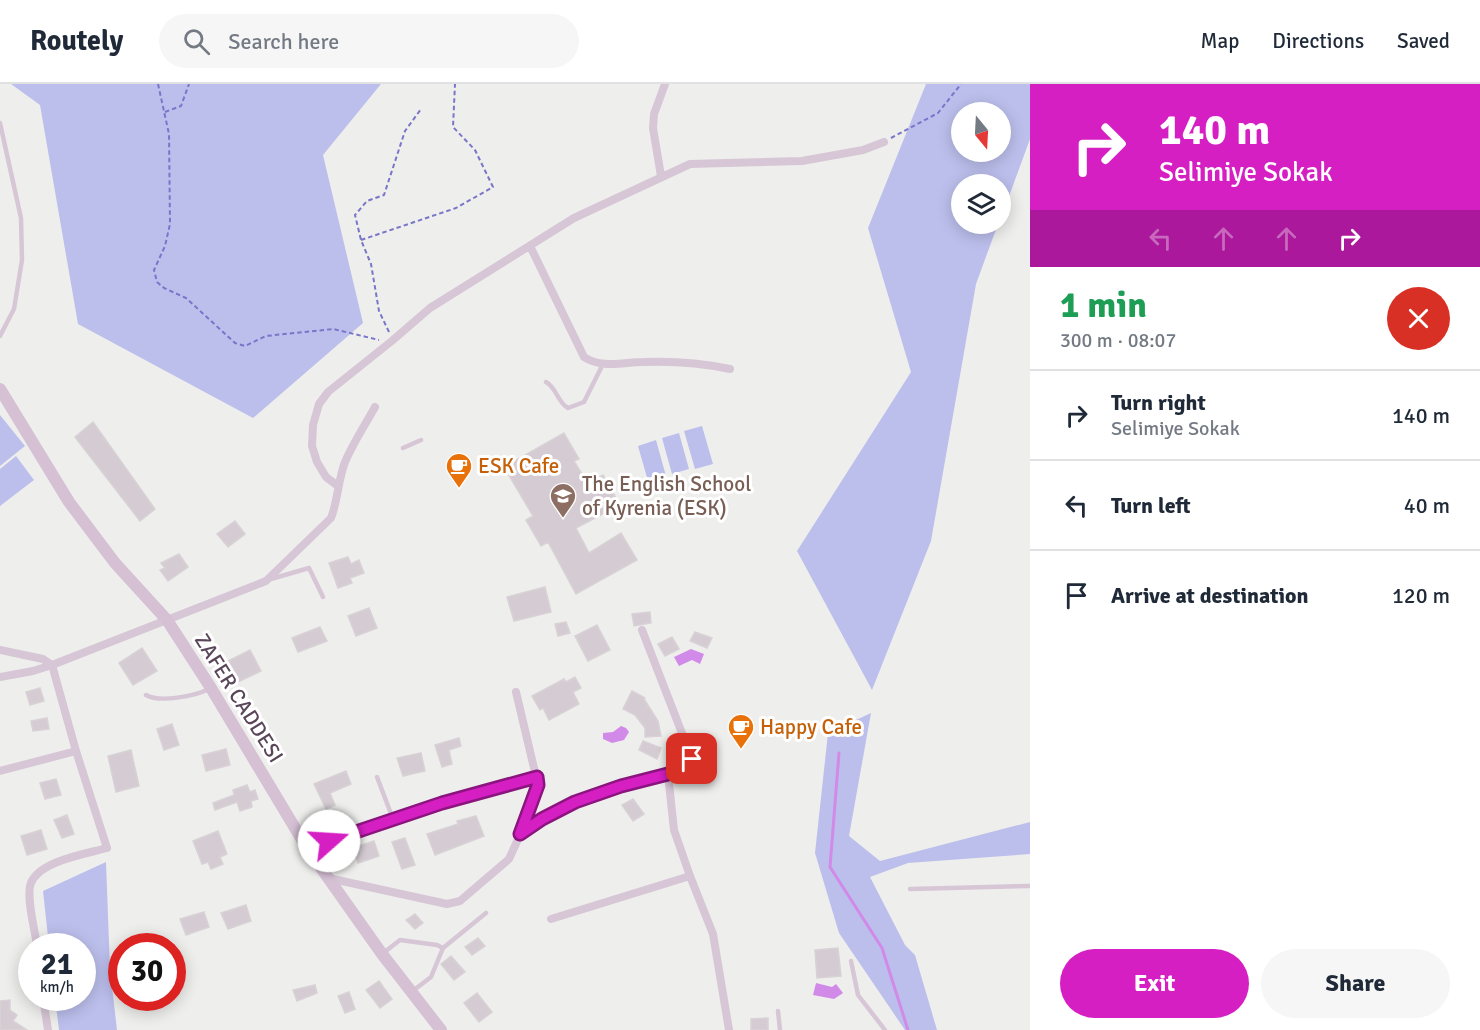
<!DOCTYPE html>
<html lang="en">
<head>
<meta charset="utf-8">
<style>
  body { margin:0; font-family:Signika,sans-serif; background:#f6f6f7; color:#1f2937; height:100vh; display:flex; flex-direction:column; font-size:22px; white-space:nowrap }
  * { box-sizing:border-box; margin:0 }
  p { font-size:20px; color:#747a83 }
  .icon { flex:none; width:33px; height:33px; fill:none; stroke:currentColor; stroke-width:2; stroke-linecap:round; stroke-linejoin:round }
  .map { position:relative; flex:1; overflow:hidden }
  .side { display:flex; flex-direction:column; background:#fff; width:450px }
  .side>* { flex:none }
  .hud { background:#d61fc3; color:#fff; overflow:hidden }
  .needle { width:39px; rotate:162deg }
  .tools { position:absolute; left:951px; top:18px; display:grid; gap:12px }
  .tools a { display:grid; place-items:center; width:60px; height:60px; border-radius:50%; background:#fff; box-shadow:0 3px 15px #0003; font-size:30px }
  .speed { position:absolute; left:18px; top:849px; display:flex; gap:12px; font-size:30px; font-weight:700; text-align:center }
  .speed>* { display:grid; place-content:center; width:78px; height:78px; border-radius:50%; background:#fff; box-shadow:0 3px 15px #0003; line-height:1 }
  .speed small { font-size:15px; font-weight:400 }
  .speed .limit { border:9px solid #d22; background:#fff; color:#111 }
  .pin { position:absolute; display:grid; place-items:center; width:51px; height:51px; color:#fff; margin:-26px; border-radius:12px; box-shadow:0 3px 9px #0006 }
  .me { position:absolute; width:66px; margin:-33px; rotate:71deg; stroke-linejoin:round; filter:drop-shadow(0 0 4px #0008) }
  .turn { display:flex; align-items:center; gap:21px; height:126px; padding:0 30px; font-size:27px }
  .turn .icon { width:78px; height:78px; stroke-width:2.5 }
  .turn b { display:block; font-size:42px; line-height:51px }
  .lanes { display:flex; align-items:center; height:57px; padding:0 30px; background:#0003; justify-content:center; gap:30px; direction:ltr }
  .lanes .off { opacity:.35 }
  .round { display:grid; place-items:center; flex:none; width:63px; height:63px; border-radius:32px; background:#f6f6f7 }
  .summary { display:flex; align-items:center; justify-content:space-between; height:102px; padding:0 30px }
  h1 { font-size:36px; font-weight:800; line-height:45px; color:#1e9e55 }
  .button { display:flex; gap:12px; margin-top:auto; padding:12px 30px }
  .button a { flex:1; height:69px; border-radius:36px; background:#d61fc3; color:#fff; font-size:24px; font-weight:800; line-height:69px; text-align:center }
  .button a+a { background:#f6f6f7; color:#1f2937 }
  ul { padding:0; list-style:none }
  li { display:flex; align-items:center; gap:18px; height:90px; padding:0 30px; border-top:2px solid #e0e1e3 }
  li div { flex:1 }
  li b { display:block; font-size:22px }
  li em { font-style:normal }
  header { display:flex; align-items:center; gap:36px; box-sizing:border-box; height:84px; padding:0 30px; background:#fff; border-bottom:2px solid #e0e1e3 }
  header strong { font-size:28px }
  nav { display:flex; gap:33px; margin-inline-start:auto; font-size:21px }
  .search { width:420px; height:54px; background:#f6f6f7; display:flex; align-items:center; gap:15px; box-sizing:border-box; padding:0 21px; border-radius:33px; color:#747a83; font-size:22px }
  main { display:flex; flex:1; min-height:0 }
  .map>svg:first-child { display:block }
  .green { fill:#bcbfec; fill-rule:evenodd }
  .water { fill:#d18ae8 }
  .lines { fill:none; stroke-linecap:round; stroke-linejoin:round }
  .stream { stroke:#d18ae8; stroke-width:3 }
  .building { fill:#d4ccd2; stroke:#d8d1d6; stroke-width:1.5 }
  .path { stroke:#7975c9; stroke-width:2; stroke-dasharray:4.5 3; stroke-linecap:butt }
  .lane { stroke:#d7c6d6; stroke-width:4.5 }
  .street { stroke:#d7c6d6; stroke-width:8 }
  .secondary { stroke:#d5c0d4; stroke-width:12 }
  .route-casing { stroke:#8b147f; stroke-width:15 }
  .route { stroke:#d61fc3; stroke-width:10 }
  .labels { text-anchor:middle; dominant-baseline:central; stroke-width:6; stroke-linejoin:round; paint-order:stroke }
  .food-label { font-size:21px; fill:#c56008; stroke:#fff; text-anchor:start }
  .education-label { font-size:21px; fill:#785e54; stroke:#fff; text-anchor:start }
  .street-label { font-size:21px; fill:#594659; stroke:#fff }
</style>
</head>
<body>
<header>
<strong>Routely</strong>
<div class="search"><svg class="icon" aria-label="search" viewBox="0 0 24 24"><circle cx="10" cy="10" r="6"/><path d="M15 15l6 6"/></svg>Search here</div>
<nav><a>Map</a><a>Directions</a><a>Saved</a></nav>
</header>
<main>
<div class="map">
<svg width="1030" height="946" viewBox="0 0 1030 946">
  <rect width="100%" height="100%" fill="#eeefec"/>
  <!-- green -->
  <path class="green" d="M11,0H381L323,71L363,239L253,334L78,240L40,21Z
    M926,0H1030V55L1001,134L1000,100H962V140H998L976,200L931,457L872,606L797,467L911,288L868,144ZM962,28H1000V68H962Z
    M0,331L25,362L0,382Z
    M702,342L713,380L695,385L684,347Z
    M679,349L689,385L672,390L662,354Z
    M656,356L666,392L648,397L638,362Z
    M16,372L34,396L0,422V385Z
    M871,629L849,752L880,777L1030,738V770L908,779L870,793L905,861L915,871L937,946H905L839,849L815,769L828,649Z
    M106,778L110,885L117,946H59L55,914H82V862H49L43,807Z"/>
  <!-- water -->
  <path class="water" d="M691,565L704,570L700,580L692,576L679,582L674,573Z
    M621,642L626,644L629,648L624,656L612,659L603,655V649L613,648Z
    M816,899L832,903L836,900L843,909L834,915L813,911Z"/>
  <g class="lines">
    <!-- stream -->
    <path class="stream" d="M839,669L830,783L882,864L908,946"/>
  </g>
  <!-- building -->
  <path class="building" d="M93,338L155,425L140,437L75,353Z
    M564,349L579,375L574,377L588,400L603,391L620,421L576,444L589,469L621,449L637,476L576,510L548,458L541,462L526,436L533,432L504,383Z
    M235,437L245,450L228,463L217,450Z
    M179,470L188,483L168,497L160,486L165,484L161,479Z
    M348,473L351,480L359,476L364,489L350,494L352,499L338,504L329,479Z
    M545,503L551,528L514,537L507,513Z
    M369,524L377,544L356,552L348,532Z
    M650,528L651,539L634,542L632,530Z
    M566,538L570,549L558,552L555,540Z
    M597,541L610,566L588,577L575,552Z
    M320,543L327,557L298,568L292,554Z
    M695,548L712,554L707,564L690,557Z
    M672,553L679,565L665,572L658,560Z
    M142,564L157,587L133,601L119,579Z
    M250,566L261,587L238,598L228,577Z
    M575,593L581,604L573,608L579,620L549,636L543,624L540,626L532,612L564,595L566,598Z
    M40,604L44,617L30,621L26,608Z
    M632,607L645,614L644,615L658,637L661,652L645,653V644L635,631L623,625Z
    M47,634L49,645L33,647L31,637Z
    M172,640L179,661L164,666L157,645Z
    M459,654L461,662L449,666L452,680L442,683L435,661Z
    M643,657L661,664L657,675L639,666Z
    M226,665L230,681L206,687L202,671Z
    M131,666L139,702L116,708L108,672Z
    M421,669L425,687L403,692L397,674Z
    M346,687L351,700L330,709L335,721L326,725L314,700Z
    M56,695L61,711L45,715L40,699Z
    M247,701L250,708L255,706L258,715L251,717L252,723L240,727L237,718L215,726L213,719L234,711L233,706Z
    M633,715L644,730L633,737L622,721Z
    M67,731L74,750L62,754L54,736Z
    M476,732L484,752L435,771L427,750L458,740L457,737Z
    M41,746L47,765L27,771L21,752Z
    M218,747L227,770L220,773L223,780L211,785L208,778L202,780L193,757Z
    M405,754L415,781L402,785L392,758Z
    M374,757L379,772L358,779L353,764Z
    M246,821L251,837L228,845L221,829Z
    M204,828L209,843L186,851L180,835Z
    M415,830L423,839L415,845L406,836Z
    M478,854L485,862L472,871L465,863Z
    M838,864L841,892L817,894L815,866Z
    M451,872L465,888L454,896L441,880Z
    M379,897L392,915L380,924L366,906Z
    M315,901L317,909L297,917L293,906Z
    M349,908L355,925L345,929L338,912Z
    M477,909L492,928L479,938L464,919Z
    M10,916V926L17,931L13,937L27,946H0V917Z
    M768,934V946H751V935Z"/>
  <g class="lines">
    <!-- path -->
    <path class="path" d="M158,0L169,50L170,140L165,162L154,186L157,198L164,204L186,214L235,259L245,262L266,252L333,245L379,256
      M165,28L181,22L189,0
      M891,54L938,29L961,0
      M361,156L456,124L493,103L475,66L453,43L455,0
      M389,248L379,227L371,180L361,156L355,131L367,117L384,111L405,47L421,25"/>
    <!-- lane -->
    <path class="lane" d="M0,39L21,134L22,176L14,225L0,252
      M546,298C557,304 557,318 568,324L584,318L603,280
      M403,364L421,356
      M271,495L309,484L323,513
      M146,611C160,619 195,612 209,605
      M377,693L393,735
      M910,805L1030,802
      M382,870L400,856L437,861L443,864
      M851,877L858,911L885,946
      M414,906L431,893L443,864L486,829
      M778,927L780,946"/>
    <!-- street -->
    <path class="street" d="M661,92L653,44L654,30L665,0
      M530,162L584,273C602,285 624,278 644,278C673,277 701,279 730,285
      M338,402L326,393L317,378L312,362L313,341L319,320L328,308L393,256L430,224L574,134L690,80L802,77L863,66L884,58
      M0,566L43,575L52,581L76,667L107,764C86,770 36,777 30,802C27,818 35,846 37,862
      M0,593L33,587L52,581L266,497L331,434C338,416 338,396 345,378C353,359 365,341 375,323
      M0,687L76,667
      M668,690L674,746L690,792L713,850L729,946
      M521,749L542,735L575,718L621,702L668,690L692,675L642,546
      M307,764L442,719L537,693
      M328,794L447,820L460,817L509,775L524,742L538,701L516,608
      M551,835L690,792
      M43,914L48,946"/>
    <!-- secondary -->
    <path class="secondary" d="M0,305L69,418L115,479L167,536L211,604L307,764L382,870L441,946"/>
  </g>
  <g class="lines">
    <!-- route casing -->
    <g class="route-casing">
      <path id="route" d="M329,757L442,719L537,693L538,701L520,750L542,735L575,718L621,702L668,690L692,675"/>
    </g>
    <!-- route -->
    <use href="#route" class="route"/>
  </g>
  <!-- icons -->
  <defs>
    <g id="cafe-pin" transform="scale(1.35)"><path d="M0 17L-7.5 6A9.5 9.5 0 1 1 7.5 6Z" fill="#e8710a" stroke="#fff"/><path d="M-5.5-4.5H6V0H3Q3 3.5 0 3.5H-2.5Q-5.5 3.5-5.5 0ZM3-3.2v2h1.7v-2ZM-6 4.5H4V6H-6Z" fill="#fff"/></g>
    <g id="school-pin" transform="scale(1.35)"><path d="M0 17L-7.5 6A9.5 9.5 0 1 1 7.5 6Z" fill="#8d6e63" stroke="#fff"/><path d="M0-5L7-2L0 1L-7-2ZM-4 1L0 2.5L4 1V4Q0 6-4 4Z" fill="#fff"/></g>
  </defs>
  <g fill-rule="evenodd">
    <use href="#cafe-pin" x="459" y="382"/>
    <use href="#school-pin" x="563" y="412"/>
    <use href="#cafe-pin" x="741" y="643"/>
  </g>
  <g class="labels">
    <!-- food labels -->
    <g class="food-label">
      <text x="478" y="382">ESK Cafe</text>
      <text x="760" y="643">Happy Cafe</text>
    </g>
    <!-- education labels -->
    <g class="education-label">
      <text x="582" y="400">The English School<tspan x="582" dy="24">of Kyrenia (ESK)</tspan></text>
    </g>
    <!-- street labels -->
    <g class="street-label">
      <text transform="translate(239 614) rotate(58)">ZAFER CADDESI</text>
    </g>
  </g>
</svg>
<div class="tools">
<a><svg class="needle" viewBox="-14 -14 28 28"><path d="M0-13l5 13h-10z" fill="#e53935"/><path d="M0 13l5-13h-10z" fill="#747a83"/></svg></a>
<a><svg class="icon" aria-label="layers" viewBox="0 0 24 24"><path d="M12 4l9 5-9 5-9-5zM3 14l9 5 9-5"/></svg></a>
</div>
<div class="speed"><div>21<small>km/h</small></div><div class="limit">30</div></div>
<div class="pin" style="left:692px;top:675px;background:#d93025"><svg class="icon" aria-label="arrive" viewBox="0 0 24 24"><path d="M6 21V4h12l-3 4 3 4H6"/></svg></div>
<svg class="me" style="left:329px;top:757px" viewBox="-20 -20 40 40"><circle r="19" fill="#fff"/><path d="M0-13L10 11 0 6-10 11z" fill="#d61fc3"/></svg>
</div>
<section class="side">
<div class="hud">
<div class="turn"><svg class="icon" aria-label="right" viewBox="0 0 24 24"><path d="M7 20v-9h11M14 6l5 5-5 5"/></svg><div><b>140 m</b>Selimiye Sokak</div></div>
<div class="lanes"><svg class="icon off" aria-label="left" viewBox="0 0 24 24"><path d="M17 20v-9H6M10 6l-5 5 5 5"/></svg><svg class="icon off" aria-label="ahead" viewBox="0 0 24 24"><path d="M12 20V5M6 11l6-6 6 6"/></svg><svg class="icon off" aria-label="ahead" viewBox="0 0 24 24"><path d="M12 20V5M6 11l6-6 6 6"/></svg><svg class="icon" aria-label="right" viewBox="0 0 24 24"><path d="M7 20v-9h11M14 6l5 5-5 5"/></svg></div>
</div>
<div class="summary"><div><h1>1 min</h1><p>300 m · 08:07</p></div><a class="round" style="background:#d93025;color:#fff"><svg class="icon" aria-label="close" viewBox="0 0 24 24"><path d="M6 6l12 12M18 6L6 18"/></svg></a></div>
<ul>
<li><svg class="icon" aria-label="right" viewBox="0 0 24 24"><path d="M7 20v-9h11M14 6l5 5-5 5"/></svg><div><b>Turn right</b><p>Selimiye Sokak</p></div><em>140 m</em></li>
<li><svg class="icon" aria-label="left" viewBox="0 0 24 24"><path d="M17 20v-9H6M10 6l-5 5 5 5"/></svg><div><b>Turn left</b></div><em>40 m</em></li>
<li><svg class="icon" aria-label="arrive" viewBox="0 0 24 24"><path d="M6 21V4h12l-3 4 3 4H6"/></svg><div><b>Arrive at destination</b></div><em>120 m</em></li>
</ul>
<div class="button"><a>Exit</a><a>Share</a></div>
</section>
</main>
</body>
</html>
